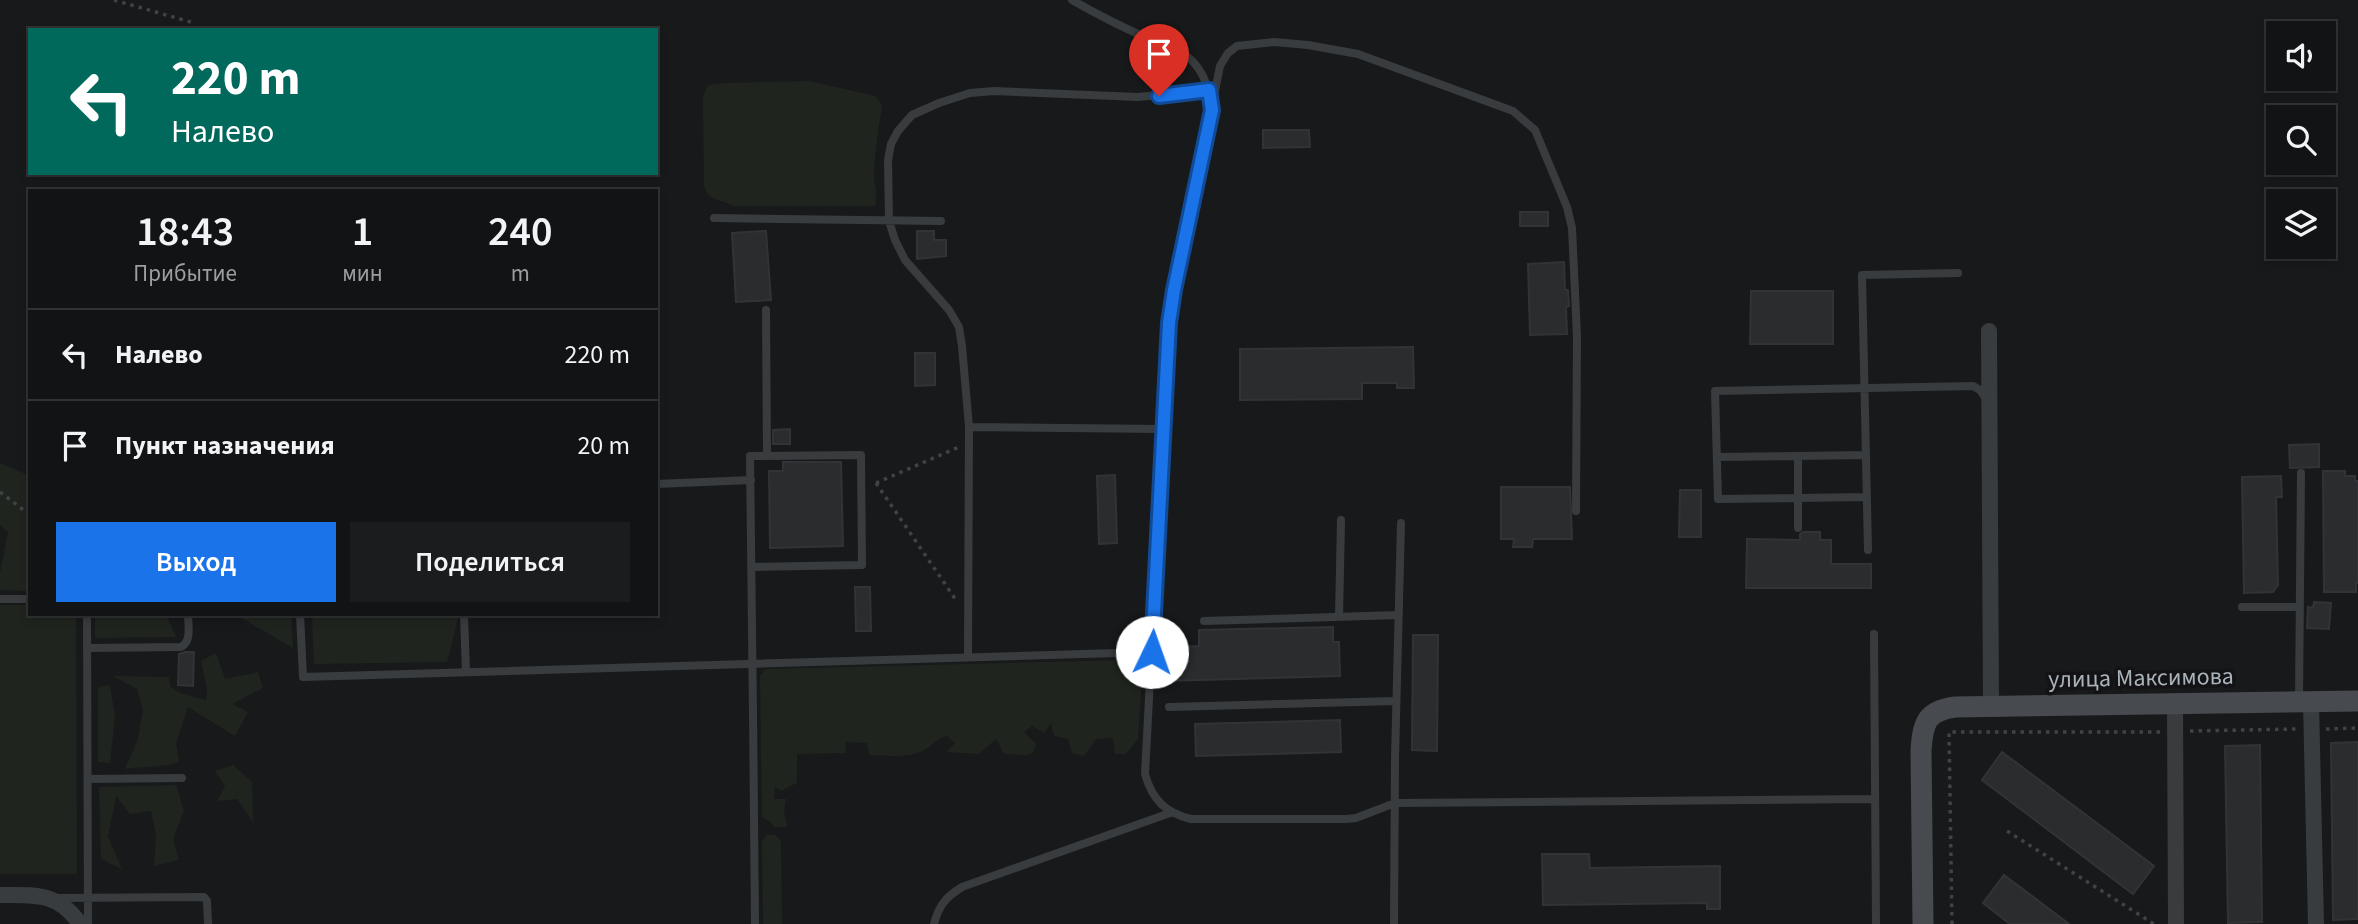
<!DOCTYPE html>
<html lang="ru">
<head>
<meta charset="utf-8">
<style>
  body { margin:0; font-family:"Source Sans 3",sans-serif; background:#1b1c1d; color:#f1f3f6; height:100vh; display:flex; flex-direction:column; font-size:26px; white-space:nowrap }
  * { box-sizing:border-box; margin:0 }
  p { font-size:23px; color:#9c9ea0 }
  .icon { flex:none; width:38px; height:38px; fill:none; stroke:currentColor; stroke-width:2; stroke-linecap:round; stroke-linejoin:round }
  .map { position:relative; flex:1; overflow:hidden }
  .sheet { position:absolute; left:28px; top:189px; width:630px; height:427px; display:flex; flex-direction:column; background:#121314; border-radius:0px; box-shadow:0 4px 10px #0003,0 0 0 2px #313234 }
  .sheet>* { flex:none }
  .guide { position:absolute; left:28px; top:28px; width:630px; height:147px; border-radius:0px; box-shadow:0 4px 10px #0003,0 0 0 2px #313234; background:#00695c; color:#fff; overflow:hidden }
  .buttons { position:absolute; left:2266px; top:21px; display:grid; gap:14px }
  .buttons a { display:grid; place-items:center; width:70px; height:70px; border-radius:0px; background:#121314; box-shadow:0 4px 10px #0003,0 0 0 2px #313234; font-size:35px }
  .pin { position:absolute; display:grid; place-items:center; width:60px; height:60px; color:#fff; margin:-72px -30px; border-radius:50% 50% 50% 0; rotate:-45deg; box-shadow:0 0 7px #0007 }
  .pin .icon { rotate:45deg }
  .me { position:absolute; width:77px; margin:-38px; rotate:3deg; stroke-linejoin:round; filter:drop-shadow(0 0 5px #0008) }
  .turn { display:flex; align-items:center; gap:24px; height:147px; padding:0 28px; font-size:32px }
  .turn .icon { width:91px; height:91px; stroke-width:2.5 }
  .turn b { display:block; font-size:49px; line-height:60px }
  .eta { display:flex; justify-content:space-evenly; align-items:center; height:119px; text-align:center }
  .eta b { font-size:42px; font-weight:600; line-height:49px }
  .cta { display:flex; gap:14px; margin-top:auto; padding:14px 28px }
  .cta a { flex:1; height:80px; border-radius:0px; background:#1a73e8; color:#fff; font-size:28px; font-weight:600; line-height:80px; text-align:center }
  .cta a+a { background:#1b1c1d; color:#f1f3f6 }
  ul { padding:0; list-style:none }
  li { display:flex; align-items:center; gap:21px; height:91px; padding:0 28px; border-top:2px solid #313234 }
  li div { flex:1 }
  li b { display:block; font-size:26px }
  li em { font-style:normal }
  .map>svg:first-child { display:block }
  .green { fill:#1f251e }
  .building { fill:#2b2c2e; stroke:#323336; stroke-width:2 }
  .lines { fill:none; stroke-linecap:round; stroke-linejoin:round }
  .path { stroke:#3f4346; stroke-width:3.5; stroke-dasharray:3.5 5; stroke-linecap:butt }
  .lane { stroke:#393c3f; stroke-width:8 }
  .street { stroke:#393c3f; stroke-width:16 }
  .secondary { stroke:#474b4f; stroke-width:21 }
  .route-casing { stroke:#114b97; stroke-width:18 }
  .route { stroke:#1a73e8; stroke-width:12 }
  .labels { text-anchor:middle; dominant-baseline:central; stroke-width:7; stroke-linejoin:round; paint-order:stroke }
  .street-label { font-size:24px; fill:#aab3ba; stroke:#131315 }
</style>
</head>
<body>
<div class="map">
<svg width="2358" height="924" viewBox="0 0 2358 924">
  <rect width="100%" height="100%" fill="#18191a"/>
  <!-- green -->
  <path class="green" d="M809,81L875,96L882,105C879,128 875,150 874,173C874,186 878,191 875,206H734L709,196L704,186L703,96L708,85L724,83Z
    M0,463L30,476V583L27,591L0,590V573L8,532L0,525Z
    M0,605H30V614H76L77,874H0Z
    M95,614H166L176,637L95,638Z
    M238,614H291L293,648L238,616Z
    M312,614H454L458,618L447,662L314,664Z
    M216,653L225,679L258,672L263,688L232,704L248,712L235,736L188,707L176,743L179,762C162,768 143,766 125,769L138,739L143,709L137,689L113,676L169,677L170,686L180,693L206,700L207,689L201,661Z
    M1126,660L1138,670L1141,691L1138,739L1126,754H1115L1113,738L1096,739L1084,756L1072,753L1068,739L1054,736L1051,723L1044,733L1032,726L1024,732L1036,744L1033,753L1026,755L1004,754L996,739L979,754L946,752L955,743L947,736C932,740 935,745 924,750C909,759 885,755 869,755L867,743L845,742L846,753L797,754V783L781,791L775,787L774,799H786L784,811L787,827H774L770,822L762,817L760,676L765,669Z
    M110,685L115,717L110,763L98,762V687Z
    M233,765L252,782L253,822L237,799L217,801L225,786L215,771Z
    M176,785L184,811L173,839L179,860L154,866L156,835L151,811L130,814L116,796L108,836L122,869L101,859L99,787Z
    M767,835H775L781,841L782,924H763L762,841Z"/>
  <!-- building -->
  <path class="building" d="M1263,130H1309L1310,147L1263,148Z
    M1520,212H1548V226H1520Z
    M766,231L771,300L736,302L732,233Z
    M917,231H934V240H946V256L917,259Z
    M1564,262L1565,290H1568L1569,306L1566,307L1567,334L1530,335L1528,264Z
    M1751,291H1833V344H1750Z
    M1413,347L1414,388H1397V383H1362V399L1240,400V349Z
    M915,353H935V385L915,386Z
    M790,429V444H773V430Z
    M2319,444V467L2290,468L2289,445Z
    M783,462H841L843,546L770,548L769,471H783Z
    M2323,471H2345V476H2355V481H2358V583H2356V592H2324Z
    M1115,475L1117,543L1099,544L1097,476Z
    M2281,476L2282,497H2276L2278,585L2273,592L2244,593L2242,477Z
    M1501,487H1570L1572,539H1533L1532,547H1513L1514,539H1501Z
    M1680,490H1701V537H1679Z
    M1803,532H1820V540H1831V564H1871V588H1746L1747,539L1800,540V534Z
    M855,587H870L871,631H856Z
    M2314,602L2331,603L2329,629L2307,628L2308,607L2313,608Z
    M1333,627V642H1339L1340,676L1163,681L1162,647L1199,646V630Z
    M1413,635H1438L1437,751L1412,750Z
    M185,652H194L193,686L178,685L179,654Z
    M1340,720L1341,752L1196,756L1195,724Z
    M2358,742V919L2333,920L2331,743Z
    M2260,745L2262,922L2228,923L2225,746Z
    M2002,752L2154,866L2133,894L1982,780Z
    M1542,854H1589L1590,868L1720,866V909H1707V903L1543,905Z
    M2004,875L2069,924H2010L1983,903Z"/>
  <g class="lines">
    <!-- path -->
    <path class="path" d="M114,0L194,23
      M876,483L956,600
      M876,483L959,447
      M0,492L30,515
      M2326,729L2358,728
      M2190,731L2298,729
      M2007,831L2154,924
      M1952,924L1949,732H2161"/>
    <!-- lane -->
    <path class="lane" d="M1072,0C1093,12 1114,23 1136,33C1155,41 1181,47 1195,64C1206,77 1209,92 1212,110L1174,290L1169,323L1145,774C1152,799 1165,813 1191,819H1346L1356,818L1395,803L1875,799
      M1213,101L1220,66L1228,53L1237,46L1274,42L1308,45L1358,54L1513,111L1535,130L1567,207L1572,228L1577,336L1576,511
      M714,218L941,221
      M766,310L767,456
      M969,427L1163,429
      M1798,456V528
      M1717,457L1866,455
      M656,484L751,480
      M1867,497L1718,499L1715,391L1973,386L1980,390L1986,399
      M1868,550L1862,275L1958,273
      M751,567L862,565L861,455L750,456C753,612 753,768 755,924
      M0,599H30
      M2242,607H2299
      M87,614L88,924
      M300,614L303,677L1151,652
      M464,614L466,672
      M1339,617L1341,520
      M1204,621L1399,615
      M1874,634L1876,924
      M88,648L181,647C192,641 188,626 188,614
      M968,657L969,427L962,346L959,327L949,310L905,260L895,240L889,221L888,160L891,144L898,131L912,115L939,103L970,93L994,91L1138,97L1209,90
      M2299,701L2301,473
      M1169,707L1396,701
      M88,779L182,778
      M57,898L204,897L207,901L208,924
      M934,924C939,905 946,897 962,887L1170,813
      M1394,924L1395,758L1401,523"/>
    <!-- street -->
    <path class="street" d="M1989,331L1991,706
      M2311,702L2316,924
      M2175,704L2176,924
      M0,895C35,895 58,892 80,924"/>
    <!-- secondary -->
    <path class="secondary" d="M1923,924L1921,750C1923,723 1926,711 1955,707L2358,701"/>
  </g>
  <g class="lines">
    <!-- route casing -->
    <g class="route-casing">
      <path id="route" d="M1152,652L1169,323L1174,290L1212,110L1209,90L1159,96"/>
    </g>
    <!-- route -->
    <use href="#route" class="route"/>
  </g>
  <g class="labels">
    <!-- street labels -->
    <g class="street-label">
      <text transform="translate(2141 678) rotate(-1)">улица Максимова</text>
    </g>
  </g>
</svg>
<div class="buttons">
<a><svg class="icon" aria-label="sound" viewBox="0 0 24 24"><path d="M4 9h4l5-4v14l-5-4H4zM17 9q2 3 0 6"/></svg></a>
<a><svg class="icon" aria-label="search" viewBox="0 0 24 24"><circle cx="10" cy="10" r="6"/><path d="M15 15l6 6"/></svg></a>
<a><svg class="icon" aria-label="layers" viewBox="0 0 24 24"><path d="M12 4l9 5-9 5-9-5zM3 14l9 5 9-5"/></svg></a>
</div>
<div class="pin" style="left:1159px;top:96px;background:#d93025"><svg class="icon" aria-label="arrive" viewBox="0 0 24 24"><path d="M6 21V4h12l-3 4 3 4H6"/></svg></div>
<svg class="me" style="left:1152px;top:652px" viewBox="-20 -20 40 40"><circle r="19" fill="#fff"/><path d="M0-13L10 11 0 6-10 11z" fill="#1a73e8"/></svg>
<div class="guide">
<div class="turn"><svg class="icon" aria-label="left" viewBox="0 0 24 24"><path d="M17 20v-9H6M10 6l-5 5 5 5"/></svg><div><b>220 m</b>Налево</div></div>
</div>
<section class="sheet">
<div class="eta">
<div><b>18:43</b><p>Прибытие</p></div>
<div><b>1</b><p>мин</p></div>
<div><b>240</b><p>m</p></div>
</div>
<ul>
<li><svg class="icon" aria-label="left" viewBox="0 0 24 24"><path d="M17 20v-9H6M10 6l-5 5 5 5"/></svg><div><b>Налево</b></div><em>220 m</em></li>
<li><svg class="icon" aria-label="arrive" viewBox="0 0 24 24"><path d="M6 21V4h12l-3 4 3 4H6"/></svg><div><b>Пункт назначения</b></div><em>20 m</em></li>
</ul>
<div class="cta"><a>Выход</a><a>Поделиться</a></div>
</section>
</div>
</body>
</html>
